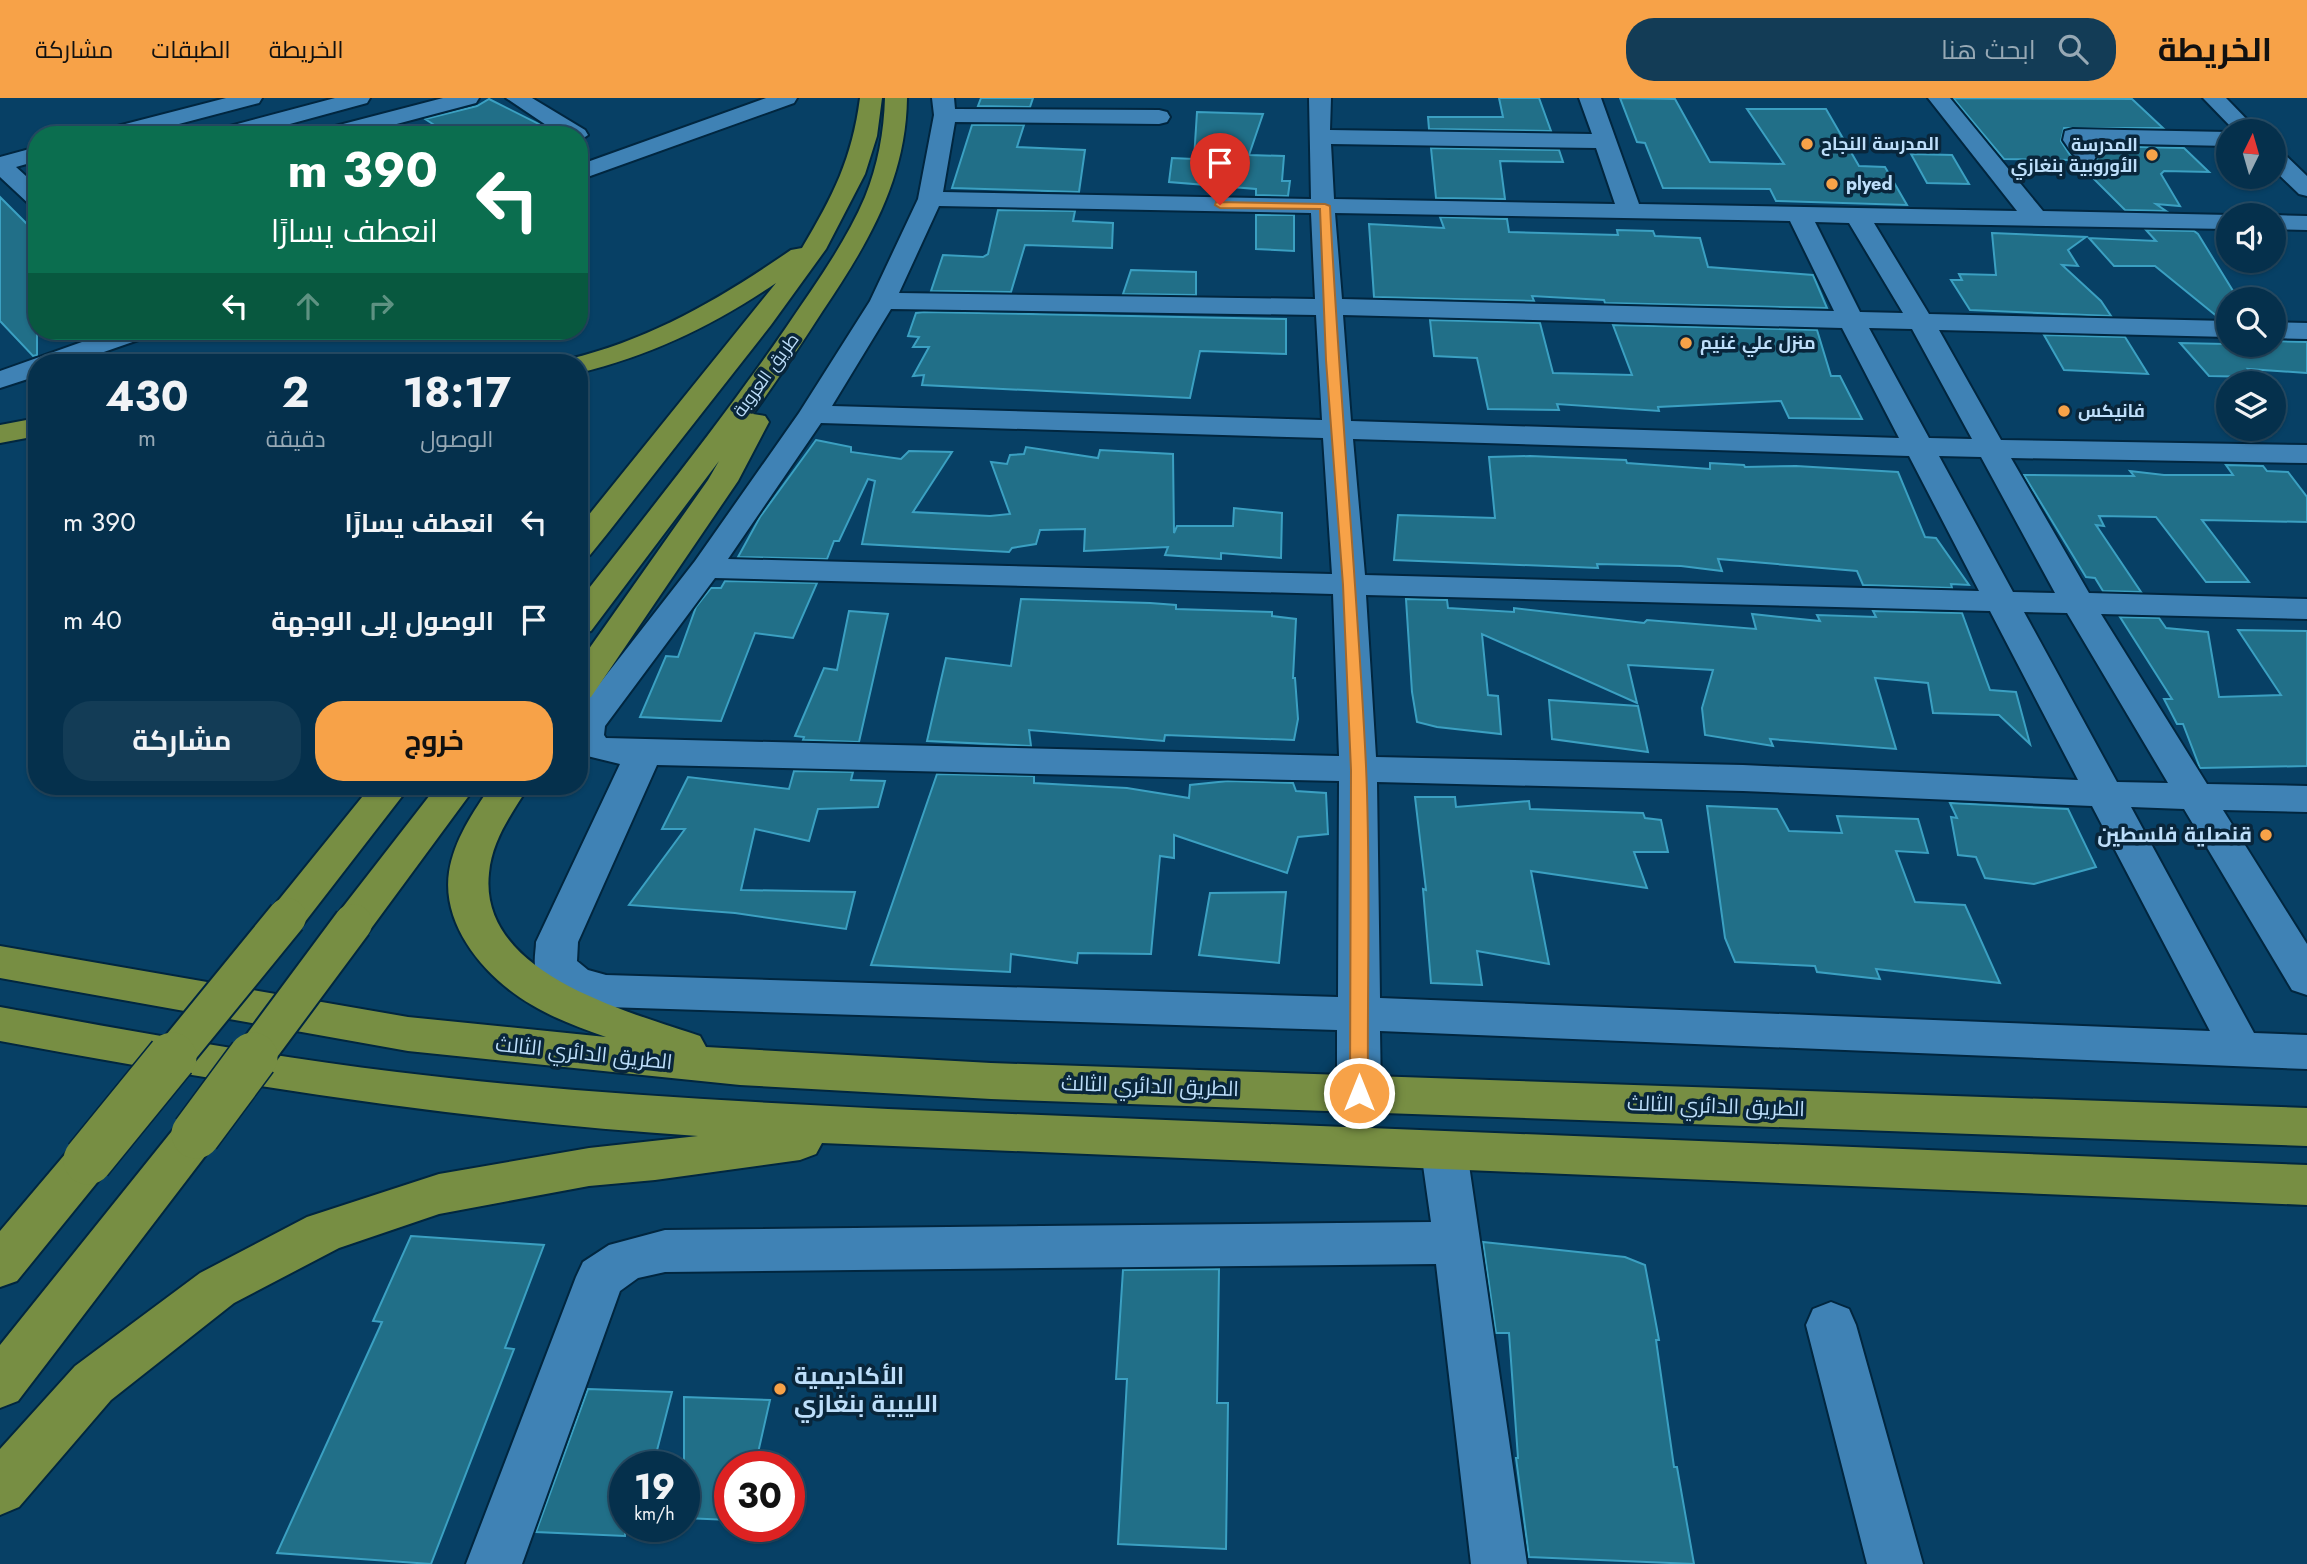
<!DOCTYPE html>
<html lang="ar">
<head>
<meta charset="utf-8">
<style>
  body { margin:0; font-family:Jost,Cairo,sans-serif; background:#133c56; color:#f1f3f6; direction:rtl; height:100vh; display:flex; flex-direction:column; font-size:26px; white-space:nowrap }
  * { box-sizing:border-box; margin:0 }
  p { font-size:23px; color:#97a9b5 }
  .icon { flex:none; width:38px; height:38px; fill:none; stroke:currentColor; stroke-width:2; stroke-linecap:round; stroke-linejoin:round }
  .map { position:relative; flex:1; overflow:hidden; direction:ltr }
  .details { position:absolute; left:28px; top:256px; width:560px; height:441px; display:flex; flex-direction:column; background:#05304c; border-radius:28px; box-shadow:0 2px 5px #0004,0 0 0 2px #264b64; direction:rtl }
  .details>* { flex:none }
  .top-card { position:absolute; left:28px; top:28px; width:560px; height:214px; border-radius:28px; box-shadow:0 2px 5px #0004,0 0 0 2px #264b64; direction:rtl; background:#0b6e4f; color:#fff; overflow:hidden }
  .needle { width:46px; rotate:5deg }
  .fabs { position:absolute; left:2216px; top:21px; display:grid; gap:14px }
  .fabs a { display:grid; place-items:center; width:70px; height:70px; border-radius:50%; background:#05304c; box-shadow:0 2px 5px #0004,0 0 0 2px #264b64; font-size:35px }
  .speed { position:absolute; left:609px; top:1353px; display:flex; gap:14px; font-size:35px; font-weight:700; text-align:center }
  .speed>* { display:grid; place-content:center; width:91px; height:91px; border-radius:50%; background:#05304c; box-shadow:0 2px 5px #0004,0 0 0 2px #264b64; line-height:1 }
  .speed small { font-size:18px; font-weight:400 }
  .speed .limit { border:10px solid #d22; background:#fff; color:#111 }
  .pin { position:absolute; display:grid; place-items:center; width:60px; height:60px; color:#fff; margin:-72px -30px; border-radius:50% 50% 50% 0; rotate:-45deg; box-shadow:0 0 7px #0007 }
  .pin .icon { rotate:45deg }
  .me { position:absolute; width:77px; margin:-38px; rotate:0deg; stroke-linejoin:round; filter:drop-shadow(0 0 5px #0008) }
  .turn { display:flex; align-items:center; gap:24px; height:147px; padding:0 35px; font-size:32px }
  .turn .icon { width:91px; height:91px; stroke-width:2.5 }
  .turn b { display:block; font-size:49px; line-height:60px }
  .lanes { display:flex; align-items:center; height:66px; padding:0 35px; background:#0003; justify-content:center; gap:35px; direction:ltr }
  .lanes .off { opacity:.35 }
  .eta { display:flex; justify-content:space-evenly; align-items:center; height:119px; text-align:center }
  .eta b { font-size:42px; font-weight:700; line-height:49px }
  .action { display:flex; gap:14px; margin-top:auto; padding:14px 35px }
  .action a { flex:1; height:80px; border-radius:28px; background:#f7a248; color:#111; font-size:28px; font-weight:700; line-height:80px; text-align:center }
  .action a+a { background:#133c56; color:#f1f3f6 }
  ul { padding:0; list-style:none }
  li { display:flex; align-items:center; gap:21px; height:98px; padding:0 35px }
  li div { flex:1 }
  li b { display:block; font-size:26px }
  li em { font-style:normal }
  header { display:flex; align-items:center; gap:42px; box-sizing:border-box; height:98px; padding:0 35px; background:#f7a248; color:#111 }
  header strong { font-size:33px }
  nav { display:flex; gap:38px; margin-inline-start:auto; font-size:24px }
  .search { width:490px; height:63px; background:#133c56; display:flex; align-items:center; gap:18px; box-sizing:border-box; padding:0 24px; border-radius:28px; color:#97a9b5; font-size:26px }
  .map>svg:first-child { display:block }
  .building { fill:#216f88; stroke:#3ba0c2; stroke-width:2 }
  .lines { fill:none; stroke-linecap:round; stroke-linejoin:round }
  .minor-casing { stroke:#01263f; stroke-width:4 }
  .highway-casing { stroke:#01263f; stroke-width:4 }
  .minor { fill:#3f82b5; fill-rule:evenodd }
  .highway { fill:#778e43; fill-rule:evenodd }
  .highway-bridge-far1-casing { stroke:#01263f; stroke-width:42; stroke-linecap:butt }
  .highway-bridge-casing { stroke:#01263f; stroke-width:52; stroke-linecap:butt }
  .highway-bridge-far1 { stroke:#778e43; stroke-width:38 }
  .highway-bridge { stroke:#778e43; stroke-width:49 }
  .route { fill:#f7a248; stroke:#a1692f; stroke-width:2 }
  .poi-dot { fill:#f7a248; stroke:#09263b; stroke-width:2.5 }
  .labels { text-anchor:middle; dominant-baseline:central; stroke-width:7; stroke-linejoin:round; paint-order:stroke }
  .far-poi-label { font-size:18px; font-weight:bold; fill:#bddefa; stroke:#09263b; text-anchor:start }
  .far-street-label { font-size:18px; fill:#bddefa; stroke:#09263b }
  .poi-label { font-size:21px; font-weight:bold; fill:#bddefa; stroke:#09263b; text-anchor:end }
  .street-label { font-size:21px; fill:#bddefa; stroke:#09263b }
  .near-poi-label { font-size:24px; font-weight:bold; fill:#bddefa; stroke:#09263b; text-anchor:start }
</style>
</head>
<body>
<header>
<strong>الخريطة</strong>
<div class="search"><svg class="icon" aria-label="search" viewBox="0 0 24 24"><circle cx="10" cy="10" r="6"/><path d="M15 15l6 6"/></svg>ابحث هنا</div>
<nav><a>الخريطة</a><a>الطبقات</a><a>مشاركة</a></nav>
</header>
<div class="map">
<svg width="2307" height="1466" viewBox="0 0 2307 1466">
  <rect width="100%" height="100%" fill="#074065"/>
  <!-- building -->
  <path class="building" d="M981,0H1033L1030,9L978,8Z
    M1499,0H1539L1551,33L1429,31L1428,19H1503Z
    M1620,0L1675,1L1710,64L1784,66L1747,11H1826L1859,68L1885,69L1907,107L1776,103L1770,91L1663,90L1645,45L1637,44Z
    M1953,0L2132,1L2163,30H2064L2061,43L2070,57L2078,63L2089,65L2096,63L2099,58L2093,48L2184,50L2209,74L2164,73L2161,76L2180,108L2156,106L2166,113L2125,112L2075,62L2004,61Z
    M489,1L543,28L556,37H450L425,21L477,8Z
    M1197,14L1263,16L1249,57L1284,58L1282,83H1290L1288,98L1256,97V91L1169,84L1172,60L1194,61Z
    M972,27H1024L1017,49L1085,52L1079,94L952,90Z
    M1431,50L1559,52L1563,64L1500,63L1505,101L1436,100Z
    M1911,56L1952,57L1969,86L1927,85Z
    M0,99L37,136V257L33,258L0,223Z
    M998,112L1075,113L1073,123L1113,125L1112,150L1025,147L1011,194L931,193L943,157L983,159L988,156Z
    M1256,117H1294V153L1256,151Z
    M1440,119L1507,121L1509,134L1618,137L1617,132L1653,133L1655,138L1700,140L1708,169L1813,177L1827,210L1605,205L1604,202L1532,198L1534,203L1374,199L1369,126L1444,130Z
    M2146,132L2194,133L2198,136L2238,201H2228V220H2219L2155,168H2114L2089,140L2156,143Z
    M1992,135L2086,139L2068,152L2078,168L2062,167L2101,203L2111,218L1970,212L1951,182H1962L1959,176L1996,177Z
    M1131,172L1196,174V197L1123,196Z
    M924,214L1286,221V256L1200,253L1190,300L922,287L924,277L913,278L929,249H913L919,239L908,238L916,215Z
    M1430,222L1540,225L1553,275L1632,277L1613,227L1817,232L1831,278H1840L1862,321L1789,320L1781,303L1658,309L1659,313L1557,306L1559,312L1488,311L1477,260L1434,258Z
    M2044,237L2125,239L2148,276L2064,272Z
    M2273,243L2307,244V275L2248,271L2255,279L2209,278L2180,245L2273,247Z
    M816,342L851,349V354L901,361L909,353L952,354L913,414L990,418L1010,416L991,364L1007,366L1010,357L1024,356L1026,349L1098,360L1100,352L1173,356L1174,435L1177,428H1233L1234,410L1282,415L1281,460L1221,455V461L1165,457L1168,449L1084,453L1085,431L1040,432L1036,446L1012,450L1009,454L862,446L875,383L868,381L839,443H834L827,461L738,459L760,419Z
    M1530,358L1626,362L1627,365L1710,371V365L1744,367L1745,369L1796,368L1898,374L1925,439L1936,440L1969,487L1951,486L1952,490L1863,487L1857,473L1718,461L1722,473L1681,468L1597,466L1598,470L1394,462L1398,417L1495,420L1489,359Z
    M2226,367L2263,368L2267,373L2288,374L2307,399V424L2202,422L2249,484H2206L2156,419L2099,418L2104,428L2096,427L2141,494L2103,493L2095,480L2086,479L2024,377L2134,378L2130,373L2164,377H2233Z
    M725,483L817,485L793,540L755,535L721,623L640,619L666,558L678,559L696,509L711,490H721Z
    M1021,501L1150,505L1176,507V511L1272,514V518L1296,521L1293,580H1295L1298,621L1294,642L1165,637L1164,643L1029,632L1031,648L927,643L946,560L1011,568Z
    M1406,501L1447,502L1448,510L1514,514V510L1644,525L1647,522L1756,531L1752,516L1820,523L1817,517L1876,519L1873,513L1962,515L1990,592L2016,594L2030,646L1999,617L1933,615L1928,585L1875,580L1896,651L1770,641L1773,648L1705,637L1702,610L1713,572L1628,567L1637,605L1482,536L1488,597L1498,598L1501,636L1437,629L1417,624L1412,594Z
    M849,513L888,516L859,644L803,642L804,639L795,638L824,570L837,572Z
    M2120,519L2159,520L2166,530L2208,534L2219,599L2281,597L2238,532L2307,533V668L2200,670L2183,626H2177L2164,601H2172Z
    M1549,602L1638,608L1648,654L1552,641Z
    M794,673L853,674L851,682L885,683L878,709L818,711L809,743L755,731L741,792L855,794L846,831L735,815L629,807L685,731H662L688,679L789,691Z
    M937,676L1034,678V685L1127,690L1189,700L1190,687L1228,683L1293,685L1296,693L1326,695L1328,736L1298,739L1287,775L1174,737V760L1160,758L1151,856L1078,855L1077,865L1011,856L1010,874L871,867Z
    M1415,699H1455L1456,709L1529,703L1530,711L1643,715L1645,720L1661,722L1668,754H1634L1647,790L1531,773L1549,866L1477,853L1482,887L1431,885L1423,791L1426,792Z
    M1950,705L2068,711L2096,769L2034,786L1985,780L1976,759L1958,757L1951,719L1957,720Z
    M1707,708L1777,711L1789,733L1842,735L1837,718L1918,721L1928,755L1896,753L1915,804L1965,807L2000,885L1876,871L1880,881L1817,874L1815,868L1735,864L1725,840Z
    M1286,794L1279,865L1199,857L1210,795Z
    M411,1138L544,1147L505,1250L514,1251L431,1466L277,1455L382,1224L373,1223Z
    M1483,1144L1625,1159L1645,1167L1659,1242H1656L1674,1369H1677L1694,1466L1529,1459L1516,1360H1518L1509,1235H1496Z
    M1219,1171L1217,1305H1228L1226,1451L1118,1446L1127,1281H1116L1123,1172Z
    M588,1291L672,1294L653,1368H625V1438L536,1434Z
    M684,1299L770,1302L755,1368H730V1422L684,1420Z"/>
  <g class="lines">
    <!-- minor casing -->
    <g class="minor-casing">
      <path id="minor" d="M226,0H262L259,5L137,37H99L102,32Z
        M335,0H370L367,5L249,37H212L215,32Z
        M443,0H479L476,5L355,37H317L320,32Z
        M506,0H532L585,32L588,37L579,43V37H561Z
        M766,0H797L794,5L579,82V67Z
        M932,0H954L955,11L1159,12L1167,14L1170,19L1167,24L1159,26L955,24L943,94L1311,101L1309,0H1331L1330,32L1592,36L1579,0H1601L1639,106L2017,113L1928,0H1950L2043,113L2230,117H2228V131L1874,125L1929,216L2228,223V239L1939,232L2001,342L2307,347V365L2011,360L2089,495L2307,501V521L2101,516L2207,686L2307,688V714L2223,712L2307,846V897L2292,892L2184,711L2131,709L2254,935L2307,937V971L1380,933L1381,995L1375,1008L1359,1013L1343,1008L1337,995V932L606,909C584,903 539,896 535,867C534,860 536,851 536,844L620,666L579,656V612L695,463L799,315L870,203L918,101L934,17ZM1331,46L1596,50L1615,106L1334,101ZM939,108L1311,115L1315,201L899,195ZM1335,115L1790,123L1834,213L1342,201ZM1815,124L1849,125L1903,215L1860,214ZM891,211L1316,217L1322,322L832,308ZM1343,217L1842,230L1899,340L1351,323ZM1869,230L1912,231L1972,341L1929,340ZM821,325L1323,340L1332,476L728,461ZM1353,341L1909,358L1979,493L1365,477ZM1939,358L1981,359L2055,495L2013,494ZM715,480L1333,496L1339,658L606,640L604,637L605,628ZM1366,497L1990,513L2078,682L1743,667L1376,659ZM2024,514L2067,515L2168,685L2117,684ZM657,667L1339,683L1338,899L606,877L588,872L577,863L578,844ZM1377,684L1743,693L2092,708L2210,933L1380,900Z
        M2203,0H2226L2258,33H2235Z
        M2073,31L2228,34V48L2088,45L2097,57L2094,62C2077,66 2072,55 2063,42L2065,33Z
        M37,49V63L16,69L37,88V108L29,106L0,79V59Z
        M2273,51L2281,53L2307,78V98L2299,96L2273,71Z
        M2271,117H2273L2307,118V132L2273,131V117Z
        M2273,224L2307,225V241L2273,240Z
        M113,233H151L147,239L75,264H37V278L0,290V273Z
        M1444,1034L1460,1040L1467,1053L1527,1466H1471L1436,1166L665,1174L638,1180L620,1193L522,1466H466L576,1179L583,1164L609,1147L665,1132L1431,1124L1421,1053L1428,1040Z
        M1831,1204L1849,1211L1856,1227L1923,1466H1867L1806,1227L1813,1211Z"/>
    </g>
    <!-- highway casing -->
    <g class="highway-casing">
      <path id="highway" d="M860,0H882L877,38L865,76L826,151L771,227L607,436L590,457L579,460V429L776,185C714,227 652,257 579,275V264H567L569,261C652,241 721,200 791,152L802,150C833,98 852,61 860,0Z
        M885,0H907C906,83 867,147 822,214C800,248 777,283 753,316L765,318L769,324L738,383L591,599L579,602V565L708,382L719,363L591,533L579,536V503C649,413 720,325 785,231C814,188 845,146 865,99C878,67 884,34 885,0Z
        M37,320V338L0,345V327Z
        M371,688H410L301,829L287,834L273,829L267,819L273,809Z
        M437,688H476L367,836L353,840L339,836L333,825L339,814Z
        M491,688H529C512,715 492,742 489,775C478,876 627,913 700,938L706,949L991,965L2307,1010V1048L991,1001L740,987L408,953L0,880V848L408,919L606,939C581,930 555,921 532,907C487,881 441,829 449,774C454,742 473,714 491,688Z
        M0,909C132,933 264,958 397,974C560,994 724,1003 888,1011L2307,1067V1107L822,1045L816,1056L800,1062L655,1082L589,1088L439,1116L339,1150L234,1205L111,1302L19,1409L0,1417V1351L75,1268L200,1175L307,1119L439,1076L589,1050L698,1038C462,1023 231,986 0,943Z
        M196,1017L212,1023L219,1036L212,1049L18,1303L0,1310V1247L180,1023Z
        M88,1043L104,1048L111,1062L104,1076L17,1183L0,1189V1133L72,1048Z"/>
    </g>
    <!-- minor -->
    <use href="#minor" class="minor"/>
    <!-- highway -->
    <use href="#highway" class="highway"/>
    <!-- highway-bridge-far1 casing -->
    <g class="highway-bridge-far1-casing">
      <path id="highway-bridge-far1" d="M171,961L287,819
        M252,961L353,825"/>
    </g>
    <!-- highway-bridge casing -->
    <g class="highway-bridge-casing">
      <path id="highway-bridge" d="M196,1036L253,959
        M88,1062L172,959"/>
    </g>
    <!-- highway-bridge-far1 -->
    <use href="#highway-bridge-far1" class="highway-bridge-far1"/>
    <!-- highway-bridge -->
    <use href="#highway-bridge" class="highway-bridge"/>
  </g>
  <!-- route -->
  <path class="route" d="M1216,104L1325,106L1330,108C1339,295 1357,481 1366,668C1371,776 1367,886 1368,995L1365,1001L1359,1003L1352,1001L1350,995L1351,672L1343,487L1326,262L1320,111L1220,110L1215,107Z"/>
  <!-- markers -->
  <g class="poi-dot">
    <circle cx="1807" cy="46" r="7"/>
    <circle cx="2152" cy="57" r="7"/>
    <circle cx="1832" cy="86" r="7"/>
    <circle cx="1686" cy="245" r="7"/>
    <circle cx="2064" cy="313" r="7"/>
    <circle cx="2266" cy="737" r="7"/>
    <circle cx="780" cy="1291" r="7"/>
  </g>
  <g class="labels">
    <!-- far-poi labels -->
    <g class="far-poi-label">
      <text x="1821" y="46">المدرسة النجاح</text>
      <text x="2138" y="47" text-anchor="end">المدرسة<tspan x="2138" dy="21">الأوروبية بنغازي</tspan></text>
      <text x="1846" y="86">plyed</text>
      <text x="1700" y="245">منزل علي غنيم</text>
      <text x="2078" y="313">فانيكس</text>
    </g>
    <!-- far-street labels -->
    <g class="far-street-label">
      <text transform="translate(766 277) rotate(-54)">طريق العروبة</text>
    </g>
    <!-- poi labels -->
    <g class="poi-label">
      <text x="2252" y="737">قنصلية فلسطين</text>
    </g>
    <!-- street labels -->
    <g class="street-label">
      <text transform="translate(584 955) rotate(6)">الطريق الدائري الثالث</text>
      <text transform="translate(1150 988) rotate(2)">الطريق الدائري الثالث</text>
      <text transform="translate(1716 1008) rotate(2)">الطريق الدائري الثالث</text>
    </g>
    <!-- near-poi labels -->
    <g class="near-poi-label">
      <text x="794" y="1277">الأكاديمية<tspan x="794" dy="28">الليبية بنغازي</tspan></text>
    </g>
  </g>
</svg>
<div class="fabs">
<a><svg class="needle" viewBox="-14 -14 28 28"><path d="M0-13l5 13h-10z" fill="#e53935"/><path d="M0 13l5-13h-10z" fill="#97a9b5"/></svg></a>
<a><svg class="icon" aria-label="sound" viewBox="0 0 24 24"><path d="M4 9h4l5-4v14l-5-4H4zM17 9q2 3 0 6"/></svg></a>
<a><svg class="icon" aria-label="search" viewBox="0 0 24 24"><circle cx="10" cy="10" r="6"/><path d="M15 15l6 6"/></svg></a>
<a><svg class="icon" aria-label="layers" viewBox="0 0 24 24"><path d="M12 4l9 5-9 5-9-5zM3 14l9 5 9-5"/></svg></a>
</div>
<div class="speed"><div>19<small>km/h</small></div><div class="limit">30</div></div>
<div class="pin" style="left:1220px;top:107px;background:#d93025"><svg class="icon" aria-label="arrive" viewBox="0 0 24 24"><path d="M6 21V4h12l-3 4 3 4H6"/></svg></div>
<svg class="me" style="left:1359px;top:995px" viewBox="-20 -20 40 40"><circle r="17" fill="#f7a248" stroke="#fff" stroke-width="3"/><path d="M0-11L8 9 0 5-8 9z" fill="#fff"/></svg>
<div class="top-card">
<div class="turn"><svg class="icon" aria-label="left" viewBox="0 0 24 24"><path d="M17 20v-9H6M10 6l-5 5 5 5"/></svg><div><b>390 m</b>انعطف يسارًا</div></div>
<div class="lanes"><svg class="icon" aria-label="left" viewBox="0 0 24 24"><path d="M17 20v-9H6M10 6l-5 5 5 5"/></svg><svg class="icon off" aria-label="ahead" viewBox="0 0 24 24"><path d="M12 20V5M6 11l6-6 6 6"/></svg><svg class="icon off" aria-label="right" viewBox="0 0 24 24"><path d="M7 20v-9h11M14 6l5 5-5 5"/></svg></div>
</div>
<section class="details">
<div class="eta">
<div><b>18:17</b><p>الوصول</p></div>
<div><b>2</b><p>دقيقة</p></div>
<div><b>430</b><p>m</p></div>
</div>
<ul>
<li><svg class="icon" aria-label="left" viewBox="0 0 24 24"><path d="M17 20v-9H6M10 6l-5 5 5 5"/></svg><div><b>انعطف يسارًا</b></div><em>390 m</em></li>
<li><svg class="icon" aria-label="arrive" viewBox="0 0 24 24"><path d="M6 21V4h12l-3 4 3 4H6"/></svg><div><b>الوصول إلى الوجهة</b></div><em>40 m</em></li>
</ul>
<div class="action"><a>خروج</a><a>مشاركة</a></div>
</section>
</div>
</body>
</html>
